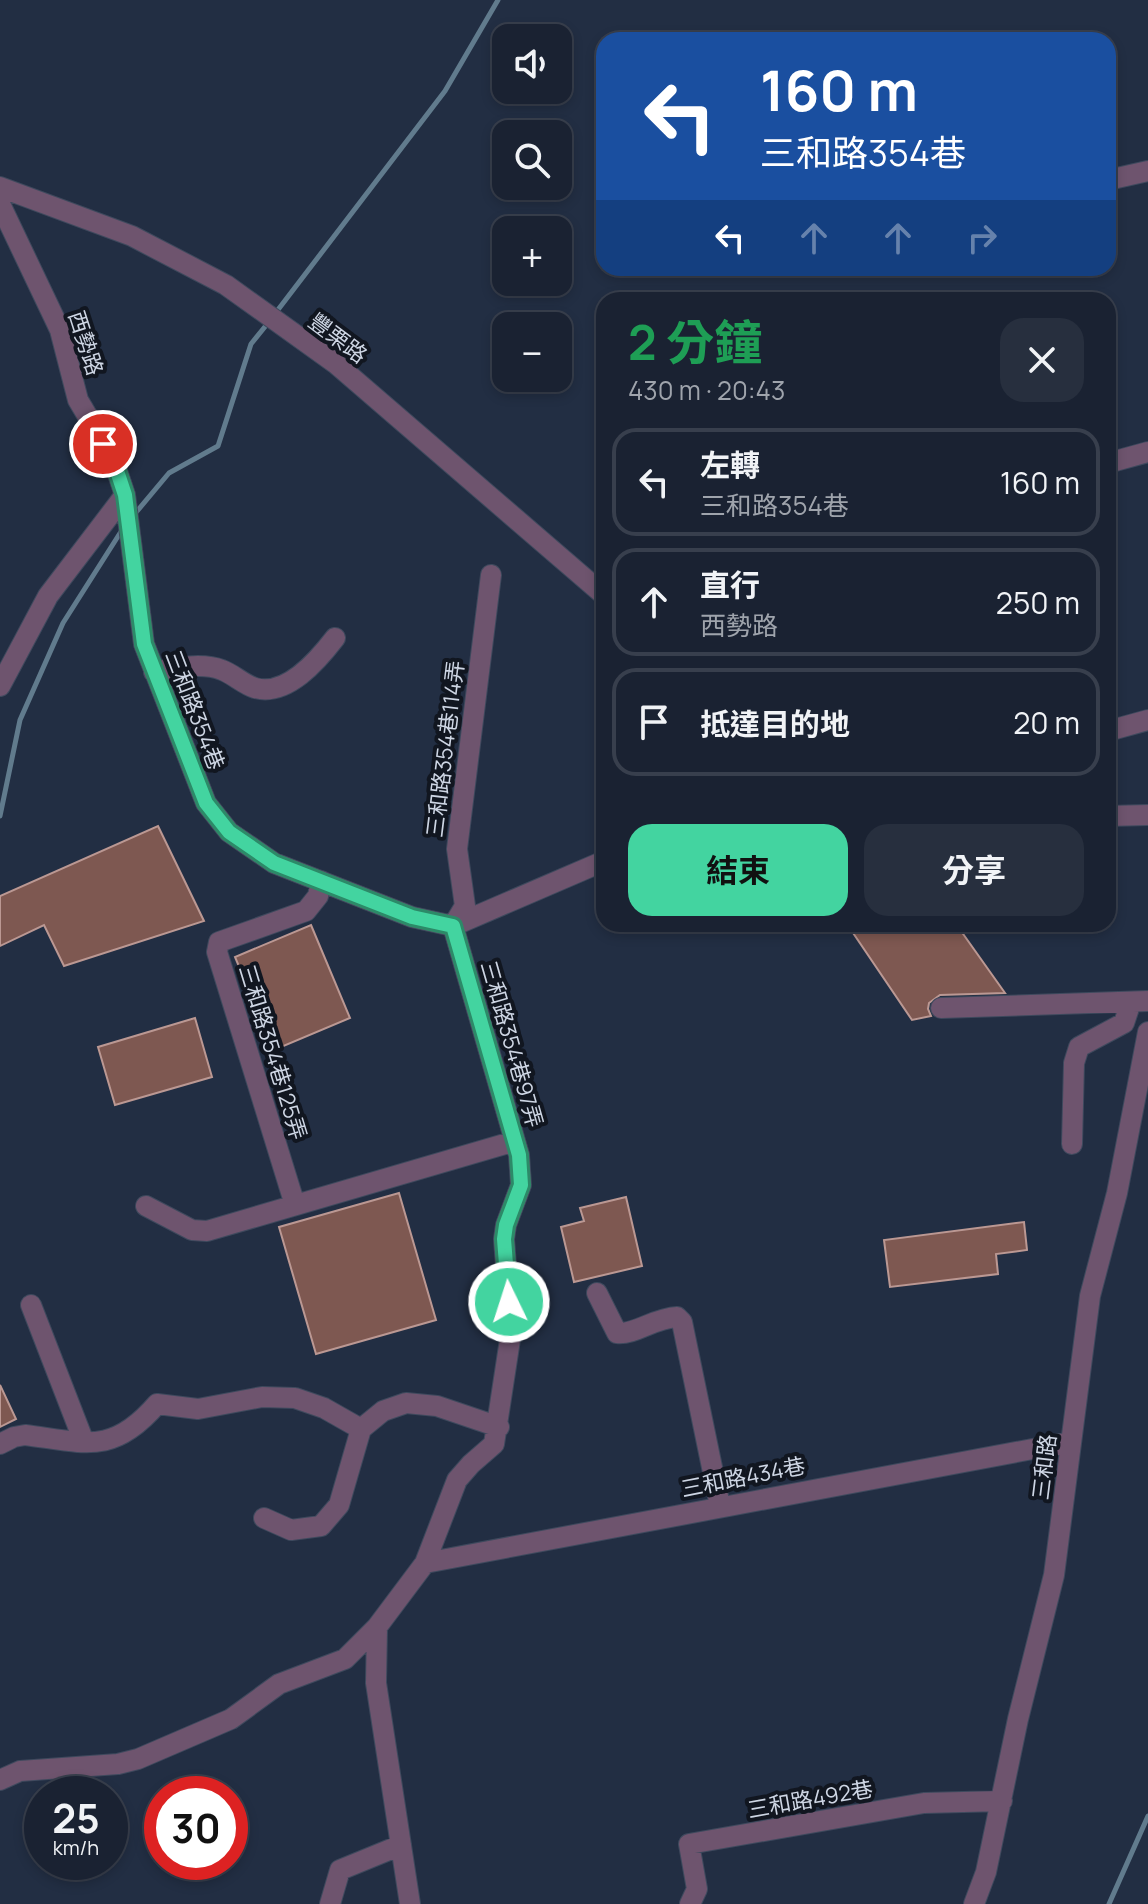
<!DOCTYPE html>
<html lang="zh-TW">
<head>
<meta charset="utf-8">
<style>
  body { margin:0; font-family:Manrope,"Noto Sans TC",sans-serif; background:#272f3e; color:#f1f3f6; height:100vh; display:flex; flex-direction:column; font-size:30px; white-space:nowrap }
  * { box-sizing:border-box; margin:0 }
  p { font-size:26px; color:#9fa4ac }
  .icon { flex:none; width:44px; height:44px; fill:none; stroke:currentColor; stroke-width:2; stroke-linecap:round; stroke-linejoin:round }
  .map { position:relative; flex:1; overflow:hidden }
  .sheet { position:absolute; left:596px; top:292px; width:520px; height:640px; display:flex; flex-direction:column; background:#1a2232; border-radius:24px; box-shadow:0 4px 12px #0003,0 0 0 2px #383f4d }
  .sheet>* { flex:none }
  .top-card { position:absolute; left:596px; top:32px; width:520px; height:244px; border-radius:24px; box-shadow:0 4px 12px #0003,0 0 0 2px #383f4d; background:#1a4fa0; color:#fff; overflow:hidden }
  .tools { position:absolute; left:492px; top:24px; display:grid; gap:16px }
  .tools a { display:grid; place-items:center; width:80px; height:80px; border-radius:16px; background:#1a2232; box-shadow:0 4px 12px #0003,0 0 0 2px #383f4d; font-size:40px }
  .speed { position:absolute; left:24px; top:1776px; display:flex; gap:16px; font-size:40px; font-weight:700; text-align:center }
  .speed>* { display:grid; place-content:center; width:104px; height:104px; border-radius:50%; background:#1a2232; box-shadow:0 4px 12px #0003,0 0 0 2px #383f4d; line-height:1 }
  .speed small { font-size:20px; font-weight:400 }
  .speed .limit { border:12px solid #d22; background:#fff; color:#111 }
  .pin { position:absolute; display:grid; place-items:center; width:68px; height:68px; color:#fff; margin:-34px; border:4px solid #fff; border-radius:50%; box-shadow:0 2px 8px #0007 }
  .me { position:absolute; width:88px; margin:-44px; rotate:356deg; stroke-linejoin:round; filter:drop-shadow(0 0 6px #0008) }
  .turn { display:flex; align-items:center; gap:28px; height:168px; padding:0 32px; font-size:36px }
  .turn .icon { width:104px; height:104px; stroke-width:2.5 }
  .turn b { display:block; font-size:56px; line-height:68px }
  .lanes { display:flex; align-items:center; height:76px; padding:0 32px; background:#0003; justify-content:center; gap:40px; direction:ltr }
  .lanes .off { opacity:.35 }
  .round { display:grid; place-items:center; flex:none; width:84px; height:84px; border-radius:24px; background:#272f3e }
  .headline { display:flex; align-items:center; justify-content:space-between; height:136px; padding:0 32px }
  h1 { font-size:48px; font-weight:700; line-height:60px; color:#1e9e55 }
  .button { display:flex; gap:16px; margin-top:auto; padding:16px 32px }
  .button a { flex:1; height:92px; border-radius:24px; background:#43d4a0; color:#111; font-size:32px; font-weight:700; line-height:92px; text-align:center }
  .button a+a { background:#272f3e; color:#f1f3f6 }
  ul { padding:0; list-style:none }
  li { display:flex; align-items:center; gap:24px; height:108px; margin:0 16px 12px; padding:0 16px; border:4px solid #383f4d; border-radius:24px }
  li div { flex:1 }
  li b { display:block; font-size:30px }
  li em { font-style:normal }
  .map>svg:first-child { display:block }
  .lines { fill:none; stroke-linecap:round; stroke-linejoin:round }
  .stream { stroke:#617b8d; stroke-width:5 }
  .building { fill:#7e5851; stroke:#bb9893; stroke-width:2 }
  .minor-casing { stroke:#3e495d; stroke-width:22 }
  .minor { stroke:#6e546e; stroke-width:20 }
  .route-casing { stroke:#2c8a68; stroke-width:20 }
  .route { stroke:#43d4a0; stroke-width:14 }
  .labels { text-anchor:middle; dominant-baseline:central; stroke-width:8; stroke-linejoin:round; paint-order:stroke }
  .street-label { font-size:22px; fill:#ced6e4; stroke:#111620 }
</style>
</head>
<body>
<div class="map">
<svg width="1148" height="1904" viewBox="0 0 1148 1904">
  <rect width="100%" height="100%" fill="#222e43"/>
  <g class="lines">
    <!-- stream -->
    <path class="stream" d="M274,315L445,91L498,0
      M133,516L169,473L218,446L251,344L268,323
      M0,816L20,720L63,623L122,530
      M1109,1904L1148,1816"/>
  </g>
  <!-- building -->
  <path class="building" d="M158,826L204,921L64,966L44,925L0,946V896Z
    M847,924H956L1005,993L940,995L929,1003L928,1009L931,1016L912,1020Z
    M311,925L350,1018L274,1050L235,957Z
    M195,1018L212,1077L115,1105L98,1047Z
    M399,1193L436,1320L316,1354L279,1227Z
    M626,1197L642,1266L574,1282L561,1227L584,1221L580,1208Z
    M1024,1222L1027,1250L996,1254L998,1274L890,1287L884,1240Z
    M0,1385L16,1419L0,1427Z"/>
  <g class="lines">
    <!-- minor casing -->
    <g class="minor-casing">
      <path id="minor" d="M1108,180L1148,171
        M0,187L132,236L226,285L335,363L604,595
        M0,204L60,330L78,400L113,459L125,495L144,644L206,803L229,832L274,863L412,917L453,926L604,861
        M1108,463L1148,452
        M154,672C174,668 202,662 222,670C233,674 243,684 255,688C287,697 318,660 335,638
        M0,686L48,596L125,495
        M1108,731L1148,720
        M1108,816L1148,815
        M453,926L465,906L457,849L491,575
        M941,1008L1148,1001
        M1072,1144L1074,1063L1079,1047L1124,1023L1131,1002
        M295,1205L217,952L219,942L306,911L318,896L321,881
        M146,1206L192,1230L207,1231L515,1141
        M597,1293L617,1333C635,1335 654,1318 677,1317L682,1322L720,1506
        M31,1305L84,1442
        M0,1444L14,1437L25,1435C86,1443 113,1455 157,1404L198,1409L262,1397L295,1398L324,1408L361,1429
        M264,1518L291,1530L321,1526L339,1505L361,1429L383,1411L406,1403L437,1406L499,1427
        M425,1563L1070,1442
        M377,1627L376,1683L410,1904
        M0,1780L20,1771L118,1764L138,1759L231,1719L279,1684L345,1659L377,1627L425,1563L457,1480L471,1464L494,1444L511,1333L504,1239L506,1225L521,1185L519,1155L453,926
        M330,1904L340,1870L401,1845
        M690,1904L697,1889L689,1844L924,1803L1002,1801
        M974,1904L986,1872L1018,1719L1054,1575L1090,1296L1117,1193L1148,1032"/>
    </g>
    <!-- minor -->
    <use href="#minor" class="minor"/>
  </g>
  <g class="lines">
    <!-- route casing -->
    <g class="route-casing">
      <path id="route" d="M103,444L113,459L125,495L144,644L206,803L229,832L274,863L412,917L453,926L519,1155L521,1185L506,1225L504,1239L509,1302"/>
    </g>
    <!-- route -->
    <use href="#route" class="route"/>
  </g>
  <g class="labels">
    <!-- street labels -->
    <g class="street-label">
      <text transform="translate(338 338) rotate(37)">豐栗路</text>
      <text transform="translate(86 343) rotate(72)">西勢路</text>
      <text transform="translate(195 710) rotate(69)">三和路354巷</text>
      <text transform="translate(445 749) rotate(-83)">三和路354巷114弄</text>
      <text transform="translate(512 1044) rotate(74)">三和路354巷97弄</text>
      <text transform="translate(273 1052) rotate(73)">三和路354巷125弄</text>
      <text transform="translate(1044 1467) rotate(-83)">三和路</text>
      <text transform="translate(743 1477) rotate(-11)">三和路434巷</text>
      <text transform="translate(810 1799) rotate(-10)">三和路492巷</text>
    </g>
  </g>
</svg>
<div class="tools">
<a><svg class="icon" aria-label="sound" viewBox="0 0 24 24"><path d="M4 9h4l5-4v14l-5-4H4zM17 9q2 3 0 6"/></svg></a>
<a><svg class="icon" aria-label="search" viewBox="0 0 24 24"><circle cx="10" cy="10" r="6"/><path d="M15 15l6 6"/></svg></a>
<a>+</a>
<a>−</a>
</div>
<div class="speed"><div>25<small>km/h</small></div><div class="limit">30</div></div>
<div class="pin" style="left:103px;top:444px;background:#d93025"><svg class="icon" aria-label="arrive" viewBox="0 0 24 24"><path d="M6 21V4h12l-3 4 3 4H6"/></svg></div>
<svg class="me" style="left:509px;top:1302px" viewBox="-20 -20 40 40"><circle r="17" fill="#43d4a0" stroke="#fff" stroke-width="3"/><path d="M0-11L8 9 0 5-8 9z" fill="#fff"/></svg>
<div class="top-card">
<div class="turn"><svg class="icon" aria-label="left" viewBox="0 0 24 24"><path d="M17 20v-9H6M10 6l-5 5 5 5"/></svg><div><b>160 m</b>三和路354巷</div></div>
<div class="lanes"><svg class="icon" aria-label="left" viewBox="0 0 24 24"><path d="M17 20v-9H6M10 6l-5 5 5 5"/></svg><svg class="icon off" aria-label="ahead" viewBox="0 0 24 24"><path d="M12 20V5M6 11l6-6 6 6"/></svg><svg class="icon off" aria-label="ahead" viewBox="0 0 24 24"><path d="M12 20V5M6 11l6-6 6 6"/></svg><svg class="icon off" aria-label="right" viewBox="0 0 24 24"><path d="M7 20v-9h11M14 6l5 5-5 5"/></svg></div>
</div>
<section class="sheet">
<div class="headline"><div><h1>2 分鐘</h1><p>430 m · 20:43</p></div><a class="round"><svg class="icon" aria-label="close" viewBox="0 0 24 24"><path d="M6 6l12 12M18 6L6 18"/></svg></a></div>
<ul>
<li><svg class="icon" aria-label="left" viewBox="0 0 24 24"><path d="M17 20v-9H6M10 6l-5 5 5 5"/></svg><div><b>左轉</b><p>三和路354巷</p></div><em>160 m</em></li>
<li><svg class="icon" aria-label="ahead" viewBox="0 0 24 24"><path d="M12 20V5M6 11l6-6 6 6"/></svg><div><b>直行</b><p>西勢路</p></div><em>250 m</em></li>
<li><svg class="icon" aria-label="arrive" viewBox="0 0 24 24"><path d="M6 21V4h12l-3 4 3 4H6"/></svg><div><b>抵達目的地</b></div><em>20 m</em></li>
</ul>
<div class="button"><a>結束</a><a>分享</a></div>
</section>
</div>
</body>
</html>
